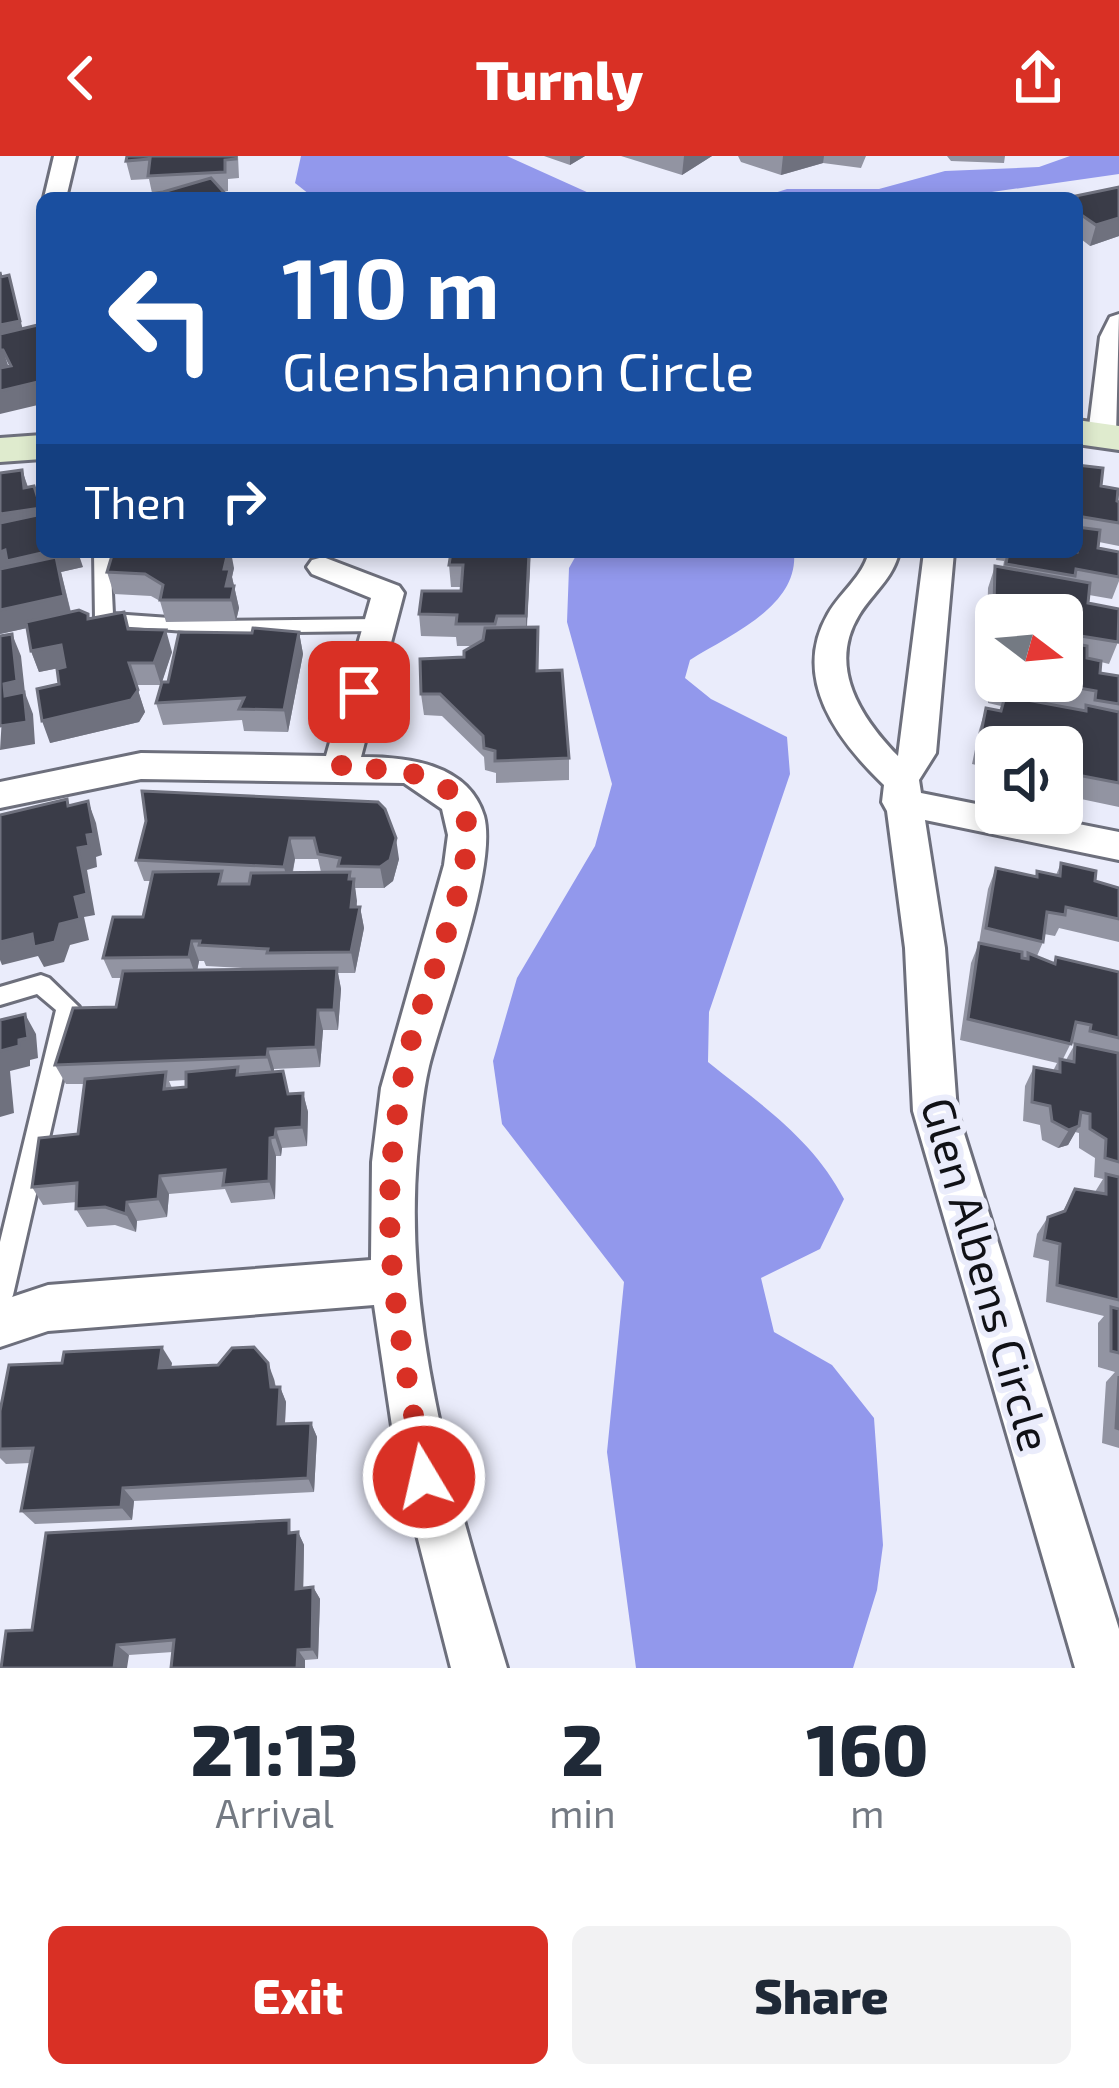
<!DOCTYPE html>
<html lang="en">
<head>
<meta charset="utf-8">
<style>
  body { margin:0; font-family:"Exo 2",sans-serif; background:#f2f2f3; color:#1f2937; height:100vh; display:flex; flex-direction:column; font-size:45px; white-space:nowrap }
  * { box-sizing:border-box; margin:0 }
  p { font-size:39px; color:#747a83 }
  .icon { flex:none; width:66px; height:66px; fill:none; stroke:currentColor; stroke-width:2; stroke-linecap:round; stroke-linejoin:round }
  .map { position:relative; height:1512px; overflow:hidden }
  .side { display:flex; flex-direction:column; background:#fff; flex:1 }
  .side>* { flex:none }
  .guide { position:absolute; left:36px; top:36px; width:1047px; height:366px; border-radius:18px; box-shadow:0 6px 18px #0003; background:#1a4fa0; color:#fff; overflow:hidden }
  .needle { width:78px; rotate:106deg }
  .tools { position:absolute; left:975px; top:438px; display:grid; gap:24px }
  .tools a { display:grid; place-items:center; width:108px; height:108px; border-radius:18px; background:#fff; box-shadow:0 6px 18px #0003; font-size:60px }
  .pin { position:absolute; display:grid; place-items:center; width:102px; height:102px; color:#fff; margin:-51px; border-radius:24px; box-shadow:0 6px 18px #0006 }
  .me { position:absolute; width:132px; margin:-66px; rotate:351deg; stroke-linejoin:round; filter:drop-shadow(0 0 9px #0008) }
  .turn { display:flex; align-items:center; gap:42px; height:252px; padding:0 48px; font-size:54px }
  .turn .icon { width:156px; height:156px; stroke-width:2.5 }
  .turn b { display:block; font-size:84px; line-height:102px }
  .then { display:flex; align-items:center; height:114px; padding:0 48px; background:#0003; gap:24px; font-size:45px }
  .eta { display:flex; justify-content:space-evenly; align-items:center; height:204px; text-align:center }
  .eta b { font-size:72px; font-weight:800; line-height:84px }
  .action { display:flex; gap:24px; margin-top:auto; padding:24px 48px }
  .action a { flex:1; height:138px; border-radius:18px; background:#d93025; color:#fff; font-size:48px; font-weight:800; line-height:138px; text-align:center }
  .action a+a { background:#f2f2f3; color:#1f2937 }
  header { display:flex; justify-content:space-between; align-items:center; height:156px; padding:0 48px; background:#d93025; color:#fff; font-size:54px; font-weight:800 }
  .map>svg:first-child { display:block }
  .water { fill:#9298ec }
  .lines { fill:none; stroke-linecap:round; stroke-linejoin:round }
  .lane-casing { stroke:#6d6f7c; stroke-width:6 }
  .street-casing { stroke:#6d6f7c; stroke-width:6 }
  .secondary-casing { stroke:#6d6f7c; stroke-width:6 }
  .lane { fill:#fff; fill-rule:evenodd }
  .street { fill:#fff; fill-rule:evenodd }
  .secondary { fill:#dfebce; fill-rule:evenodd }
  .wall { fill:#9294a2; fill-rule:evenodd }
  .shaded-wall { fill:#6f717e }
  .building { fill:#3a3c48; stroke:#6f717e; stroke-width:3 }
  .route { stroke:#d93025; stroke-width:21; stroke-dasharray:0 37.8 }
  .labels { text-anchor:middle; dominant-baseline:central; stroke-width:12; stroke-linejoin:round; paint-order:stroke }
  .street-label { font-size:45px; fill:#101116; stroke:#eaecfb }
</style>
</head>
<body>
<header><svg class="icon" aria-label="back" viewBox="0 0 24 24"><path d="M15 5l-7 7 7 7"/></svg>Turnly<svg class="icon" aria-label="share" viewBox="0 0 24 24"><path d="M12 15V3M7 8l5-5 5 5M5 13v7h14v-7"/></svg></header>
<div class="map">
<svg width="1119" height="1512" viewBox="0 0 1119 1512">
  <rect width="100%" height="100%" fill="#eaecfb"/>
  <!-- water -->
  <path class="water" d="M301,0H507L600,42H314L295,27Z
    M1070,0H1119V18L950,42H759L787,33H879L945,15L1039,11Z
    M578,396H794C799,451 729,479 690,504L685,522L711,543L787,581L790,618L709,856L708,906C761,949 812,982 844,1043L820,1093L761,1122L774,1176L832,1209L874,1262L883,1389L877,1434L853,1512H636L607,1296L624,1126L502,968L493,905L517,822L595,690L612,628L567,466L569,412Z"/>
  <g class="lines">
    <!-- lane casing -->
    <g class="lane-casing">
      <path id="lane" d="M94,396H110L113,458L212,465L377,463L386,469L377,475L212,477L104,469L95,463Z
        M41,819L49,822L79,851L13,1139L9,1148L0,1151V1086L56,854L37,838L0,849V831Z"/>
    </g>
    <!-- street casing -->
    <g class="street-casing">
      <path id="street" d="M54,0H76L66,42H44Z
        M1119,158L1116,279L1102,287L1088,279L1100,181L1110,161Z
        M869,396H899C893,423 873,436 859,459C827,511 861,562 898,600L924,396H954L936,597L919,624L921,637L996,652V657H1023L1119,676V704L925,664L945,792L957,955L1119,1473V1512H1075L913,955L905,792L887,655L882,646L884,629C837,584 791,522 828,458C841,435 862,422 869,396Z
        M323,401L399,430L404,437L361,601C406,601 468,607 484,660C498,712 443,853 429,910C422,939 420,970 417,1001C403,1174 458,1348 507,1512H451L396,1297L374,1149L48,1175L0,1191V1145L48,1129L371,1104L372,1006L381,932L444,709L448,679L442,653L404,627L141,623L0,652V626L141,597L326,600L371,442L312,418L307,411L312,404Z"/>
    </g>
    <!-- secondary casing -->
    <g class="secondary-casing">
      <path id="secondary" d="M1077,264L1119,270V294L1077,288Z
        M42,279V303L0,306V282Z"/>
    </g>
    <!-- lane -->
    <use href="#lane" class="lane"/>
    <!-- street -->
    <use href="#street" class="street"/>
    <!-- secondary -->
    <use href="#secondary" class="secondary"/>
  </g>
  <!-- wall -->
  <path class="wall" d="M238,0L239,22L228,23V35L223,36L152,37L149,23L131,24L126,5Z
    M544,0H585L570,9Z
    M621,0H712L682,19Z
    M738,0H866L861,12L823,7L781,19L741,6Z
    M947,0H1005L1004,7L951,5Z
    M1119,31V80L1090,90L1077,80V42Z
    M1077,309L1119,346V390L1099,386L1098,392L1119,396V425L1112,443L1089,439L1088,447L1118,486L1109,508L1101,506L1100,517L1119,520V651L1062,639V591H996V620L985,611L972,608L979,574L986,552L1000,555L1001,550L988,547V495L995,473L1062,525V459H996V472L987,471L988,432L995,410L1003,411L1004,405L996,404L997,396H1077Z
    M22,314L28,331L42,396L83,411L61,416L71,456L88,458L90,463L129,473L172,496L161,529H136L145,556L139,566L50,587L59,528L64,511L39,516L31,495L27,472L0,478Z
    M451,396H531L527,471L538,515L569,602V624L496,627V617L485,614L484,601L442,560L424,559L421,538L464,501L473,490H457L456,481L421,480L419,458L461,435V431H451L449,409Z
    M234,412L232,421L239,452L236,465L166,466L160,445L151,440L114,438L107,416Z
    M299,476L303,498L288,576L244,575L242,564L163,569L156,547L168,526Z
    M142,635L399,703L393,725L384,732H355L357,751H360L364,772L355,817H338L341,833L338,874H323L320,911L274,913V916L289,938L303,937L308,956L307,990L282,992L281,1000H276L275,1043L231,1047L225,1033L169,1038L167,1061L137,1065L136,1076L115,1069L87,1071L76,1053L77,1046L43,1049L32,1031L78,978L84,928H66L55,909L116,851L122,822H112L103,802L143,761L151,725H144L136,704L146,665ZM295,703H318L321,716H293ZM199,805H204L206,810L262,813L197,814ZM186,924V931L172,932L169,925Z
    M1061,707L1095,725L1119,732V786L1059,772L1055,780L1044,778L1043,786L1037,800L1053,807L1056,801L1119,816V904L1117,912L1119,913V1292L1102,1287L1106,1226L1115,1216L1098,1211V1167L1104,1160L1046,1146L1049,1105L1033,1101L1037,1078L1048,1061L1062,1057L1075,1033L1095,1036L1103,1023L1094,1021L1095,1002L1079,992V977L1075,976L1068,989L1058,992L1042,984L1040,969L1023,965L1025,930L1034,911L1053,915L1057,907L960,884L971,807L979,787L988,733L996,712L1035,721L1037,715L1056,719ZM1071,887L1075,888L1066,904L1063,903Z
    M172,1207L171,1211L274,1223L276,1231H280L286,1246L285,1268L311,1267L317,1281L314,1336L134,1345L132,1364L35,1368L21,1355L31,1307L6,1308L0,1302V1255Z
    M298,1376L304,1389L303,1432L313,1431L320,1443L318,1503L305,1504V1512H171L173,1496L129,1499L32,1474Z"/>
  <!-- shaded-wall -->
  <path class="shaded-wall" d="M570,0H585L570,9Z
    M684,0H712L682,19Z
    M783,0H824L823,7L781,19Z
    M1119,62V80L1090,90L1096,69Z
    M9,119L26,186L0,191V169Z
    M0,194H3L10,215L0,217Z
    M42,225V248L0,258V235Z
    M22,314L29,335L34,330L42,352V374L0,381V358L24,332Z
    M5,394L78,396L83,411L61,416L72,462L0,478V396Z
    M228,396H231L234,412L232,421L239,452L236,465L231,444H230L224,413Z
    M530,396V410L526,482V460Z
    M166,474L172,496L161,529L154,507Z
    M299,476L303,498L288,576L284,554Z
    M12,478L21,500L25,537L33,558L35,588L0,594L4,528Z
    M61,489L69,510L39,516L31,495Z
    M138,534L145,556L139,566L50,587L42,565Z
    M88,645L96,667L102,699L96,701L97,711L87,714L95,759L84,761L89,784L70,789L64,806L44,811L38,800L2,809L0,804V786L60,768L75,741L78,692L87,679Z
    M290,682L295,703L289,732L284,711Z
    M396,682L399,703L393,725L384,732L380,711Z
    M350,716L353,732L354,723L357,745L354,772L351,751Z
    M360,751L364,772L355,817L351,796Z
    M192,785L199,805L196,821L189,801Z
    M337,812L341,833L338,874L334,854Z
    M318,854L323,874L320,911L316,891Z
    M25,858L36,878L38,902L30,904V910L10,915L14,957L0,961V895L19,884Z
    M268,893L274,913L273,921L267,901Z
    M303,937L308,956L307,990L302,971Z
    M1079,970L1068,989L1058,992L1069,974Z
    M276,973L282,992L281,1000L275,981Z
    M270,982L276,1000L275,1043L269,1025Z
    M160,1020L169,1038L167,1061L158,1043Z
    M127,1046L137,1065L136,1076L126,1058Z
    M162,1191L172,1207L168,1227L159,1212Z
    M268,1207L274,1223L278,1247L271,1231Z
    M280,1231L286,1246L284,1283L278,1268Z
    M311,1267L317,1281L314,1336L308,1322Z
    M123,1332L134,1345L132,1364L121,1351Z
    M298,1376L304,1389L303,1444L296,1433Z
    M313,1431L320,1443L318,1503L312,1493Z
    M117,1489L129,1499L127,1512H114Z
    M298,1494L305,1504V1512H297Z"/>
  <!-- building -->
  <path class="building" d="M127,0H236V3L225,4V16L148,20L150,3L126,5Z
    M211,22L229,42L130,41L163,36Z
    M1119,31V62L1096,69L1077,56V42H1066Z
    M0,116L1,121L9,119L20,165L0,169Z
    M42,168V225L0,235V212L11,210L3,194H0V178Z
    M1077,309L1103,312L1101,330L1118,333L1117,345L1119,346V367L1077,360Z
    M22,314L24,332L34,330L41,352L0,358V317Z
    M42,358V396H46L7,405L5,394L0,396V367Z
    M1077,371L1100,374L1098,392L1119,396V421L1076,413L1075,420L1006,408L1008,396H1077Z
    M113,396H228L224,413H230L226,430H234L231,444H160L163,429L145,418L107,416Z
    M451,396H529L526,460H497L495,468H456L457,459L419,458L422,435H461L463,409H449Z
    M56,401L64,440L0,454V413Z
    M995,410L1090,427L1088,447L1119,453L1118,486L1062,477V459H1004L1005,451L994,449Z
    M79,454L88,458V463L124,456L128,473L166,474L154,507H129L138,534L131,544L42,565L37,533L59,528L57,513L65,511L61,489L31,495L26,466Z
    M538,471L537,515L562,514L569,602L495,605V595L484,592L483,580L440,538H421L420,503L464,501V495L483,484L485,472Z
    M253,472L299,476L284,554L239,553L244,542L156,547L162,526H168L179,476L252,477Z
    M995,473L996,525H1062V485L1087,490V502L1101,505L1100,517L1119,520V548L1095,544L1096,535L1051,527L1050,536L995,526Z
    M12,478L17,525L4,528L5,540L24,536L27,566L0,570V480Z
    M1005,540L1086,555V549L1119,556V627L1062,616V591L996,592L992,589L979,587L986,552L1001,555Z
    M142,635L378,646L385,653L396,682L390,704L380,711L338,710L340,702L318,698L314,682H290L284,711L136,704L146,665Z
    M67,643L68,650L88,645L94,678L87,679L89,690L78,692L87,738L75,741L80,763L60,768L55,786L34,791L32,778L0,786V659Z
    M1061,707L1096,715L1095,725L1119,732V763L1066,751L1065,759L1047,756L1043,786L986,772L996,712L1037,721V715L1060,720Z
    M222,715L219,728H249L251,717L350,716L349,723H354L351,751H360L351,796L267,797L268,793L199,789L200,785H192L189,801L103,802L113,761H143L153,716Z
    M979,787L1022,796V802L1028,803V797L1055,808L1056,801L1119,816V882L1090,875L1091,869L1076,866L1071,888L968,863Z
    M337,812L334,854H318L316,891L268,893L267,901L55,909L73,852L116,851L123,815Z
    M25,858L28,882L19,884V890L0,895V864Z
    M1075,888L1118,897L1119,1006L1105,1002L1106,983L1090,973V958L1081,956L1079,970L1069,974L1052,965L1050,950L1032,946L1034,911L1060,916V903L1074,906Z
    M238,911L237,919L283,915L288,938L303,937L302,971L276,973L275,981L270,982L269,1025L223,1029L225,1014L160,1020L158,1043L127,1046L126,1058L105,1051L76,1053L77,1027L32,1031L39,982L78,978L85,923L166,916L164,933L186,931V916Z
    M1106,1018L1119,1021V1144L1057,1129L1060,1088L1044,1084L1048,1061L1065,1055L1075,1033L1106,1038Z
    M1111,1151L1119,1153V1197L1111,1195Z
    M162,1191L159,1212L218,1209L232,1192L254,1191L268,1207L271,1231H280L278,1268L311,1267L308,1322L123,1332L121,1351L21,1355L33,1292L0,1293V1255L9,1209L62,1207L64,1196Z
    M1119,1220V1273L1116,1272Z
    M289,1364V1377L298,1376L296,1433L313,1431L312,1493L298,1494L297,1512H171L174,1484L117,1489L114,1512H1L6,1475L32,1474L46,1377Z"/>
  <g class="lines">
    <!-- route -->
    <path class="route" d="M359,536L341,612C383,613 454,610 466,664C476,712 425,833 411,885C402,919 397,958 393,993C380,1102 407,1214 424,1321"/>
  </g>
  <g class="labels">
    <!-- street labels -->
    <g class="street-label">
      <text transform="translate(988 1118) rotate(74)">Glen Albens Circle</text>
    </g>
  </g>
</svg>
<div class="tools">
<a><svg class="needle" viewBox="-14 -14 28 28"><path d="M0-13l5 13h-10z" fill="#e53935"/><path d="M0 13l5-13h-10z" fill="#747a83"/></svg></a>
<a><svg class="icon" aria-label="sound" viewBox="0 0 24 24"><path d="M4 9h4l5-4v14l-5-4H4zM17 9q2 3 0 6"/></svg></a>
</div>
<div class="pin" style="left:359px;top:536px;background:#d93025"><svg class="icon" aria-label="arrive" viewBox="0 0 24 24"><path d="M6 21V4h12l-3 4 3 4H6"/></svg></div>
<svg class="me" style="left:424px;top:1321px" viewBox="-20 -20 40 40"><circle r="17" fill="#d93025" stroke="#fff" stroke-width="3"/><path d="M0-11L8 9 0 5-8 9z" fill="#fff"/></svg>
<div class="guide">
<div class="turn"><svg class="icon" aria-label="left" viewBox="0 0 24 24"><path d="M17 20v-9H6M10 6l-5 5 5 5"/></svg><div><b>110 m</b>Glenshannon Circle</div></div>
<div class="then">Then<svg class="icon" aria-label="right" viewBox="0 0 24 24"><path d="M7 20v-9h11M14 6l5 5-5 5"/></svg></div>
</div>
</div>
<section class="side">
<div class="eta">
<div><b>21:13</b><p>Arrival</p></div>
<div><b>2</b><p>min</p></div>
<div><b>160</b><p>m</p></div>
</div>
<div class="action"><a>Exit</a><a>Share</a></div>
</section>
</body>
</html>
